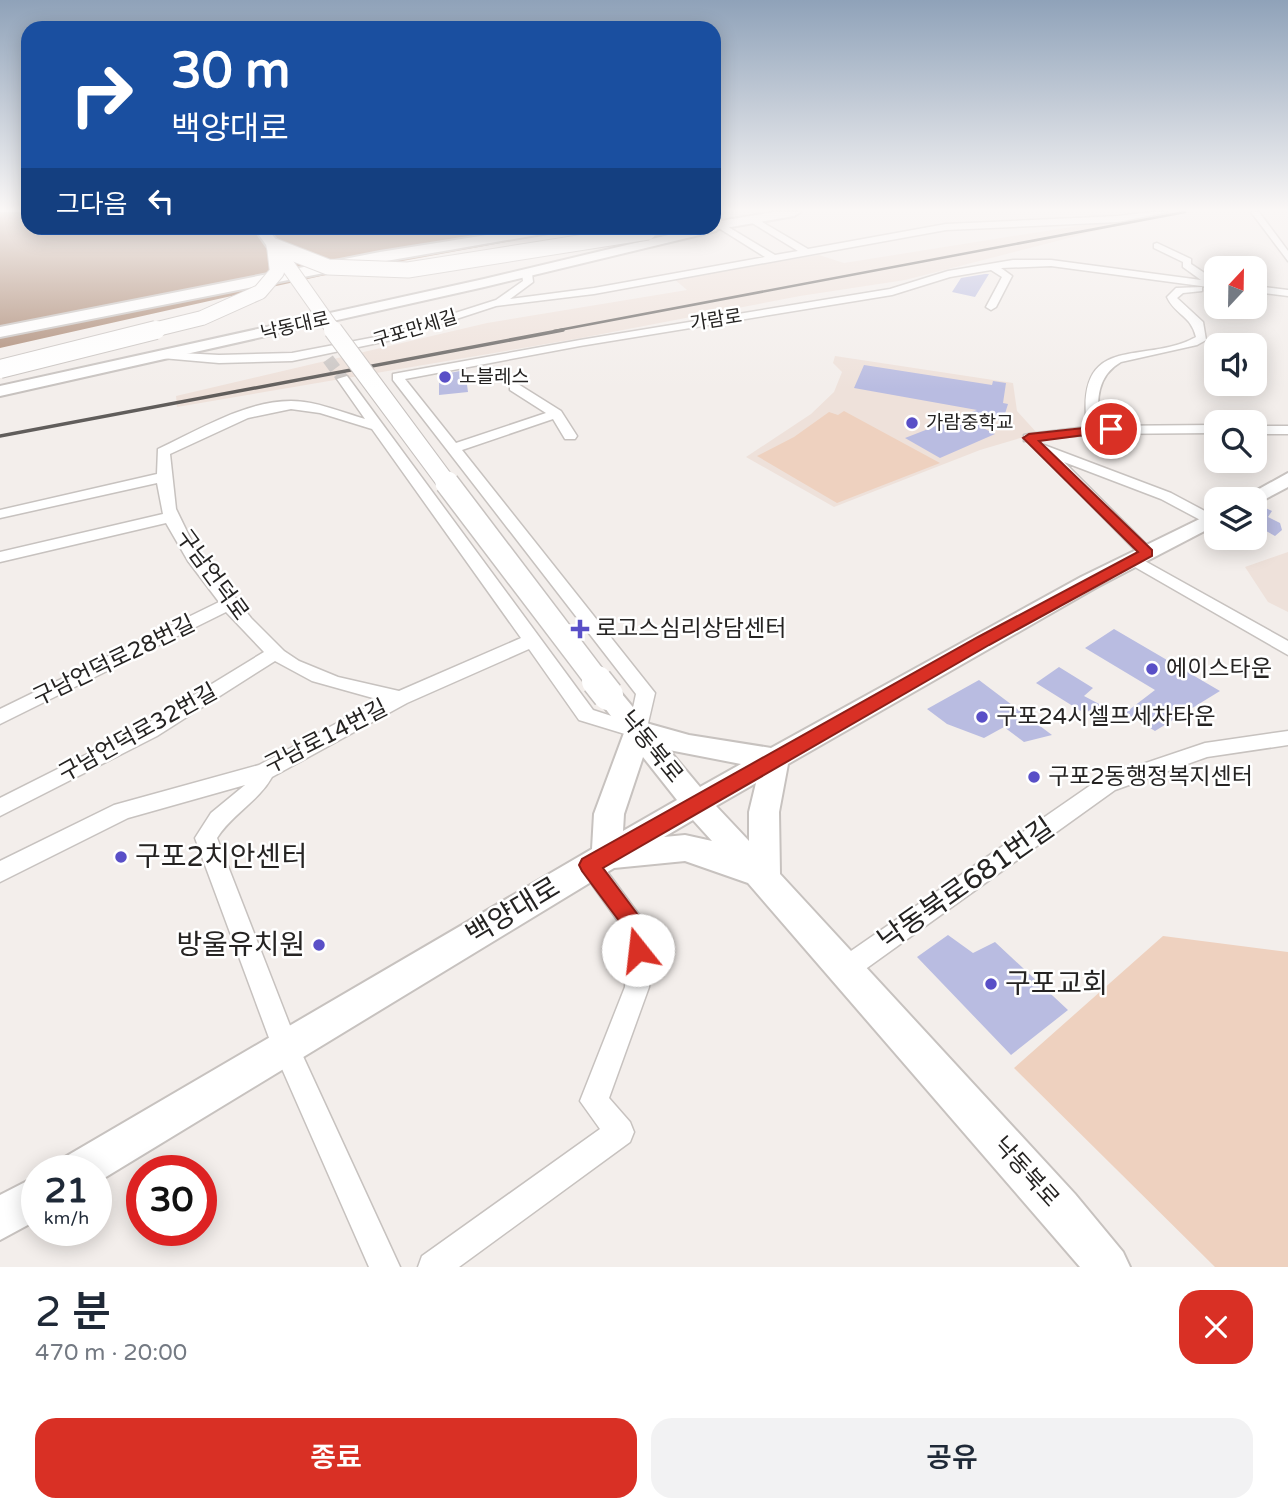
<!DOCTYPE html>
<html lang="ko">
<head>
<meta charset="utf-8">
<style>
  body { margin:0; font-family:"Varela Round","Noto Sans KR",sans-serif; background:#f2f2f3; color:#1f2937; height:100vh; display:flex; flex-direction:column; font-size:26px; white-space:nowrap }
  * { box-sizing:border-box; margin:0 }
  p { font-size:23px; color:#747a83 }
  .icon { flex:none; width:38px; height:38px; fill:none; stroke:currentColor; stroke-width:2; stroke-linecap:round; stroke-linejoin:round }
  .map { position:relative; height:1267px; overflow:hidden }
  .side { display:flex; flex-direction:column; background:#fff; flex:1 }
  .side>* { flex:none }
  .guide { position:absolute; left:21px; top:21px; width:700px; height:214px; border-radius:21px; box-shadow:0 4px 18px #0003; background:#1a4fa0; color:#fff; overflow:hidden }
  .needle { width:46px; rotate:22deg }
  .controls { position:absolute; left:1204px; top:256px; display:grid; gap:14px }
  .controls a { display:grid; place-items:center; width:63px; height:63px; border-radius:14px; background:#fff; box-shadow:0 4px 18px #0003; font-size:35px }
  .speed { position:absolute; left:21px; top:1155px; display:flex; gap:14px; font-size:35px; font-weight:700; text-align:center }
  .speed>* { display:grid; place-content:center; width:91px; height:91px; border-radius:50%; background:#fff; box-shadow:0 4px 18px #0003; line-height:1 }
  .speed small { font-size:18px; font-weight:400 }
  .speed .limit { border:10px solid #d22; background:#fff; color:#111 }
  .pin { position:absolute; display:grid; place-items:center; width:60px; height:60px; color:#fff; margin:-30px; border:4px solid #fff; border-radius:50%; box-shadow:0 2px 7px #0007 }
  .me { position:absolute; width:77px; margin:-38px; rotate:344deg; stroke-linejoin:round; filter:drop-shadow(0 0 5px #0008) }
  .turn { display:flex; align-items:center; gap:24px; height:147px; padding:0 35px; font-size:32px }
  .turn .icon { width:91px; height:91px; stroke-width:2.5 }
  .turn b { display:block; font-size:49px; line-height:60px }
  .then { display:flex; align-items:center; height:66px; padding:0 35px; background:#0003; gap:14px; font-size:26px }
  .round { display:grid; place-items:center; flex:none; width:74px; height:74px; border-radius:21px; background:#f2f2f3 }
  .summary { display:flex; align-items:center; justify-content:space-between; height:119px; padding:0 35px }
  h1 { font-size:42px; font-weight:600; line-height:52px }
  .primary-button { display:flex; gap:14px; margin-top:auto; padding:14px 35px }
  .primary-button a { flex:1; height:80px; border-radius:21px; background:#d93025; color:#fff; font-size:28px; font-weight:600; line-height:80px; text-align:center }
  .primary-button a+a { background:#f2f2f3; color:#1f2937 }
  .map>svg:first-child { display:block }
  .built { fill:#eee1da }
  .green { fill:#eed1bf }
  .water { fill:#aa8873 }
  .building { fill:#b9bce1 }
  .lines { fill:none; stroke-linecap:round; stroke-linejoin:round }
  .minor-tunnel { stroke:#cac5c3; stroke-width:12; stroke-dasharray:12 6; stroke-linecap:butt }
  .minor-casing { stroke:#c7c2bf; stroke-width:3 }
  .secondary-casing { stroke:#c7c2bf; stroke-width:4 }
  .primary-casing { stroke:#c7c2bf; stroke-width:4 }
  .trunk-casing { stroke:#c7c2bf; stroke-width:4 }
  .minor { fill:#fff; fill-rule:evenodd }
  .secondary { fill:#fff; fill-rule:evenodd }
  .primary { fill:#fff; fill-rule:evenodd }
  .trunk { fill:#fff; fill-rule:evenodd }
  .rail-far1 { stroke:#605d5b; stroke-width:2.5 }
  .rail { stroke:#605d5b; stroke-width:3.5 }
  .secondary-bridge-far3-casing { stroke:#c7c2bf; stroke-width:16; stroke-linecap:butt }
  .secondary-bridge-far2-casing { stroke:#c7c2bf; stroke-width:20; stroke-linecap:butt }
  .secondary-bridge-far1-casing { stroke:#c7c2bf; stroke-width:26; stroke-linecap:butt }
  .secondary-bridge-casing { stroke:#c7c2bf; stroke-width:33; stroke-linecap:butt }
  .primary-bridge-casing { stroke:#c7c2bf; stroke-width:17; stroke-linecap:butt }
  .secondary-bridge-far3 { stroke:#fff; stroke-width:14 }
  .secondary-bridge-far2 { stroke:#fff; stroke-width:18 }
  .secondary-bridge-far1 { stroke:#fff; stroke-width:23 }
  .secondary-bridge { stroke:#fff; stroke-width:30 }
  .primary-bridge { stroke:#fff; stroke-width:15 }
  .route { fill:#d93025; stroke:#8d1f18; stroke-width:2 }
  .poi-dot { fill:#594fc7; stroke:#fff; stroke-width:2.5 }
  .labels { text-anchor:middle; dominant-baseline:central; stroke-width:5; stroke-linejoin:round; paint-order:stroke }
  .far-street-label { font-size:19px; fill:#252322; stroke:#fff }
  .far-poi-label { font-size:19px; fill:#252322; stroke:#fff; text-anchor:start }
  .street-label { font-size:23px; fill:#252322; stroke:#fff }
  .poi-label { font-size:23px; fill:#252322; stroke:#fff; text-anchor:start }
  .near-poi-label { font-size:28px; fill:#252322; stroke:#fff; text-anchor:start }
  .near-street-label { font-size:28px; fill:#252322; stroke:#fff }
</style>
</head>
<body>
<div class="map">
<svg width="1288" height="1267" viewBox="0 0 1288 1267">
  <rect width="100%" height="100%" fill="#f3eeeb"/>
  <!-- built -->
  <path class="built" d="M1165,212H1195L1108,228L905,280L800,296L581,338L177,407L176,396L487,323L687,290L673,278L819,255L844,263Z
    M835,356L1013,383L1017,411L1037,433L980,450L834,507L746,457L811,414L834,392L842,372L833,363Z
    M1288,552V612L1268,602L1245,567Z"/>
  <!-- green -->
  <path class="green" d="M844,411L940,463L837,503L757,456L794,437L829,412L838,415Z
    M1163,936L1288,952V1267H1215L1014,1068Z"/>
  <!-- water -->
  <path class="water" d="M0,212H28V228H582L321,276L0,348Z"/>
  <!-- building -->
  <path class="building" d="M985,274H989L975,297L952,292L961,278Z
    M864,365L992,385L993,381L1006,383L1003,403L1008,404L1004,417L981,427L995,434L940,458L905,438L977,410L854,388Z
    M465,370L468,392L439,395V375Z
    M1259,505L1272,511L1268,517L1280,523L1282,530L1275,536L1259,527L1255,533V506Z
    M1114,629L1220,691L1155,731L1125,713L1155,690L1085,648Z
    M1059,667L1093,688L1084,696L1101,705L1084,713L1036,683Z
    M979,680L1052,735L1024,742L1004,727L984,738L947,724L927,709Z
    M948,935L973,953L995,942L1068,1010L1011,1055L917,957Z"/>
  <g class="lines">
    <!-- minor-tunnel -->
    <path class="minor-tunnel" d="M328,359L343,379"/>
    <!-- minor casing -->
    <g class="minor-casing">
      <path id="minor" d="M1150,212H1168L1118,222L946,230L594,294L496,306L392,340L292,361L219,363L162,358L156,355L162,352L219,355L292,353L386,335L496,300L523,281L522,273L527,270L532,273L533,282L510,299L594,288L765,257L717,227L720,222L775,255L798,251L749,221L752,216L808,249L946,224L1118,216Z
        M1251,212H1259L1288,251V261Z
        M1157,243L1191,259V264L1215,280L1216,288L1051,266L1001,268L1012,276L996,307L991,310L986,307L1002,277L991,270L950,277L892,295L580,346L405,379L456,443L546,413L510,390V384H518L561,411L577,436L575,439H565L553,419L462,450L655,693L645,736L638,738L579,720L529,649L407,703L272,777C258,802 232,814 217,838L296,1041L400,1267H369L272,1046L195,838L211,813L245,785L128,818L0,882V861L114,805L259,765L380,700L312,681L275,661L157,736L0,816V798L143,726L264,652L226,612L0,724V709L219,602L188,561L166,523L0,562V552L163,514L157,483L0,518V510L157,474L158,449C199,430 245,401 291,401C316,401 341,412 365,419L337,379L347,376L593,710L630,722L636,694L393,380V374L580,340L890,289L948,271L1013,260H1051L1201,280L1183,267V262L1154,248V244ZM291,409L320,413L372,429L521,638L399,691L338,677L299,661L284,651L251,618L192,542L176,509L170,454L248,418Z
        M1255,286L1288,290V296L1255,292Z
        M1202,287V291L1183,293L1177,298L1203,322L1206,340L1197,345L1121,362C1097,376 1096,400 1100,426L1216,425V433L1094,434L1024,441V435L1029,434L1087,427C1075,330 1144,366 1196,337C1191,315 1175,315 1167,297L1176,288Z
        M1255,426H1288V434H1255Z
        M1044,445L1171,493L1216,517V523H1206L1161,499L1064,462L1155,553L1153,556H1141L1039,452V446Z
        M1134,555L1288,641V655L1128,563L1126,560L1128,557Z
        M1288,731V745L1207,757L1115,790L853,978L844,981L835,978L832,970L835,962L1101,778L1205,743Z
        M589,856L597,858L651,931L649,987L609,1098L630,1122L634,1132L630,1142L459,1267H418L422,1256L600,1129L580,1101L625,987L627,934L578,865L581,858Z"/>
    </g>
    <!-- secondary casing -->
    <g class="secondary-casing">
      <path id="secondary" d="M714,225L718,228L716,231L484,287L0,396V386L484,279L698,228H714Z
        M1288,473V487L1258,503L1255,504V499H1241Z
        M1216,511V525L1097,587L788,764L779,812L780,874L1075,1194L1123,1252L1130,1267H1080L748,883L685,861L614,868L96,1183V1171H59L65,1157L592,849L594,814L624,733L595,695L599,688L608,686L617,688L646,723L689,735L771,748L1081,577ZM669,750L741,764L700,787ZM643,757L677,800L623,831L624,814ZM756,783L749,812V841L716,806ZM693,820L712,841L685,835L664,837Z
        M37,1176V1220L0,1240V1195Z"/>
    </g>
    <!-- primary casing -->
    <g class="primary-casing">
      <path id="primary" d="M774,212H800L794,216L714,230L708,228H714V222Z
        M254,228H267L281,246L279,249H269Z
        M653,228H705L698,232L648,236L641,232Z"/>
    </g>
    <!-- trunk casing -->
    <g class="trunk-casing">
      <path id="trunk" d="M531,228H561L554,232L380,262L0,337V327L380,252Z"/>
    </g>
    <!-- minor -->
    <use href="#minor" class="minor"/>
    <!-- secondary -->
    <use href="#secondary" class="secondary"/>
    <!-- primary -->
    <use href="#primary" class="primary"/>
    <!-- trunk -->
    <use href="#trunk" class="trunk"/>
    <!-- rail-far1 -->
    <path class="rail-far1" d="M554,331L1185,212"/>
    <!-- rail -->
    <path class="rail" d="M0,436L563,330"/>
    <!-- secondary-bridge-far3 casing -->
    <g class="secondary-bridge-far3-casing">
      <path id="secondary-bridge-far3" d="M274,246L334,331
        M149,331L202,318L260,292L277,272L274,246"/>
    </g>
    <!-- secondary-bridge-far2 casing -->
    <g class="secondary-bridge-far2-casing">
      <path id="secondary-bridge-far2" d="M333,330L448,485
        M0,369L156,330"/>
    </g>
    <!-- secondary-bridge-far1 casing -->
    <g class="secondary-bridge-far1-casing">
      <path id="secondary-bridge-far1" d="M447,483L599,683"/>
    </g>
    <!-- secondary-bridge casing -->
    <g class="secondary-bridge-casing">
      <path id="secondary-bridge" d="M597,681L608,695"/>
    </g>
    <!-- primary-bridge casing -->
    <g class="primary-bridge-casing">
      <path id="primary-bridge" d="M274,246L328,267L408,270L648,232"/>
    </g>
    <!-- secondary-bridge-far3 -->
    <use href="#secondary-bridge-far3" class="secondary-bridge-far3"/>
    <!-- secondary-bridge-far2 -->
    <use href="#secondary-bridge-far2" class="secondary-bridge-far2"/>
    <!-- secondary-bridge-far1 -->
    <use href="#secondary-bridge-far1" class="secondary-bridge-far1"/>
    <!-- secondary-bridge -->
    <use href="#secondary-bridge" class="secondary-bridge"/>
    <!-- primary-bridge -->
    <use href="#primary-bridge" class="primary-bridge"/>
  </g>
  <!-- sky -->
  <linearGradient id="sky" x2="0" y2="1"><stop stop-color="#8fa2b9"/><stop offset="0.54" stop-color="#faf7f6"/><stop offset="1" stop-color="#faf7f6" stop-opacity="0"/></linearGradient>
  <rect width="1288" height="389" fill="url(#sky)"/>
  <!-- route -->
  <path class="route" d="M1111,425L1117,429L1115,431L1039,441L1152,550V556L989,645L603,868L650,931L646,957L638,960L630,957L627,950L628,933L582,871L579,865L582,859L978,637L1138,552L1023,438L1029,434Z"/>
  <!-- markers -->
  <g class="poi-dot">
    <circle cx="445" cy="377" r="7"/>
    <circle cx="912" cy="423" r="7"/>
    <path d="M576.5 618.5h7v7h7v7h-7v7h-7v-7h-7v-7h7z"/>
    <circle cx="1152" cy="669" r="7"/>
    <circle cx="982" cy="717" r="7"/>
    <circle cx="1034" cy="777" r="7"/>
    <circle cx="121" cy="857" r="7"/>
    <circle cx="319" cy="945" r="7"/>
    <circle cx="991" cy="984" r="7"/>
  </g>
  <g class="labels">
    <!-- far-street labels -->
    <g class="far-street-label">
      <text transform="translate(716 320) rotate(-9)">가람로</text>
      <text transform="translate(295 326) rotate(-13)">낙동대로</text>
      <text transform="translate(415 329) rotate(-17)">구포만세길</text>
    </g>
    <!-- far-poi labels -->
    <g class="far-poi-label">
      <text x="459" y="377">노블레스</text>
      <text x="926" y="423">가람중학교</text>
    </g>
    <!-- street labels -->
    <g class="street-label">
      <text transform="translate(212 575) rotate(54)">구남언덕로</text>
      <text transform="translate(114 661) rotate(-26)">구남언덕로28번길</text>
      <text transform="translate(138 733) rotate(-29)">구남언덕로32번길</text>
      <text transform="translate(326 737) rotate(-27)">구남로14번길</text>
      <text transform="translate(651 747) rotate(51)">낙동북로</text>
      <text transform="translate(1026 1172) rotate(48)">낙동북로</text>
    </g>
    <!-- poi labels -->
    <g class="poi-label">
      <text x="596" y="629">로고스심리상담센터</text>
      <text x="1166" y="669">에이스타운</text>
      <text x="996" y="717">구포24시셀프세차타운</text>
      <text x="1048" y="777">구포2동행정복지센터</text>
    </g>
    <!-- near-poi labels -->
    <g class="near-poi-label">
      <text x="135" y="857">구포2치안센터</text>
      <text x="305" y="945" text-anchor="end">방울유치원</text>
      <text x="1005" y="984">구포교회</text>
    </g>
    <!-- near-street labels -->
    <g class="near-street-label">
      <text transform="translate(966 884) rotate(-35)">낙동북로681번길</text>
      <text transform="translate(513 911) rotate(-31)">백양대로</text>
    </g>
  </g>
</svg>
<div class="controls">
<a><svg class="needle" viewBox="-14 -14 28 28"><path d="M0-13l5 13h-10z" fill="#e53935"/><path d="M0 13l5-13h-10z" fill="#747a83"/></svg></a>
<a><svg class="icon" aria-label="sound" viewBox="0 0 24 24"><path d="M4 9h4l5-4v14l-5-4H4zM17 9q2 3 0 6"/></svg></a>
<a><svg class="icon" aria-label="search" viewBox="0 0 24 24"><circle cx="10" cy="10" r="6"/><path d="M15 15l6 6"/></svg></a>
<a><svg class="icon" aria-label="layers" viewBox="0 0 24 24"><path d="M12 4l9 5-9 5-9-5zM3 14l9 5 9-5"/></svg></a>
</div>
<div class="speed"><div>21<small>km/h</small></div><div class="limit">30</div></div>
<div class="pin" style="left:1111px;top:429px;background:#d93025"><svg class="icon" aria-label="arrive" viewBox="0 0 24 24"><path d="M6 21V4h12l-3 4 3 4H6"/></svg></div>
<svg class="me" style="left:638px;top:950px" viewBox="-20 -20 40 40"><circle r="19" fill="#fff"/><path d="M0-13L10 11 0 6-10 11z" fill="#d93025"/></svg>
<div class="guide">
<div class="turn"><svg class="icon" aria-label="right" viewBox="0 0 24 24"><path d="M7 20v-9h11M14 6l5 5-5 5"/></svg><div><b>30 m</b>백양대로</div></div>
<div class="then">그다음<svg class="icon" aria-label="left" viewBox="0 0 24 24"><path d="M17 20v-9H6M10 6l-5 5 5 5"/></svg></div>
</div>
</div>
<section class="side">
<div class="summary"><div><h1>2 분</h1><p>470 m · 20:00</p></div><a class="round" style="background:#d93025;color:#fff"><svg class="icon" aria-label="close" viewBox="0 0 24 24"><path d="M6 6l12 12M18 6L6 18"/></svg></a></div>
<div class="primary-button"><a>종료</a><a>공유</a></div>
</section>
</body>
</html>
